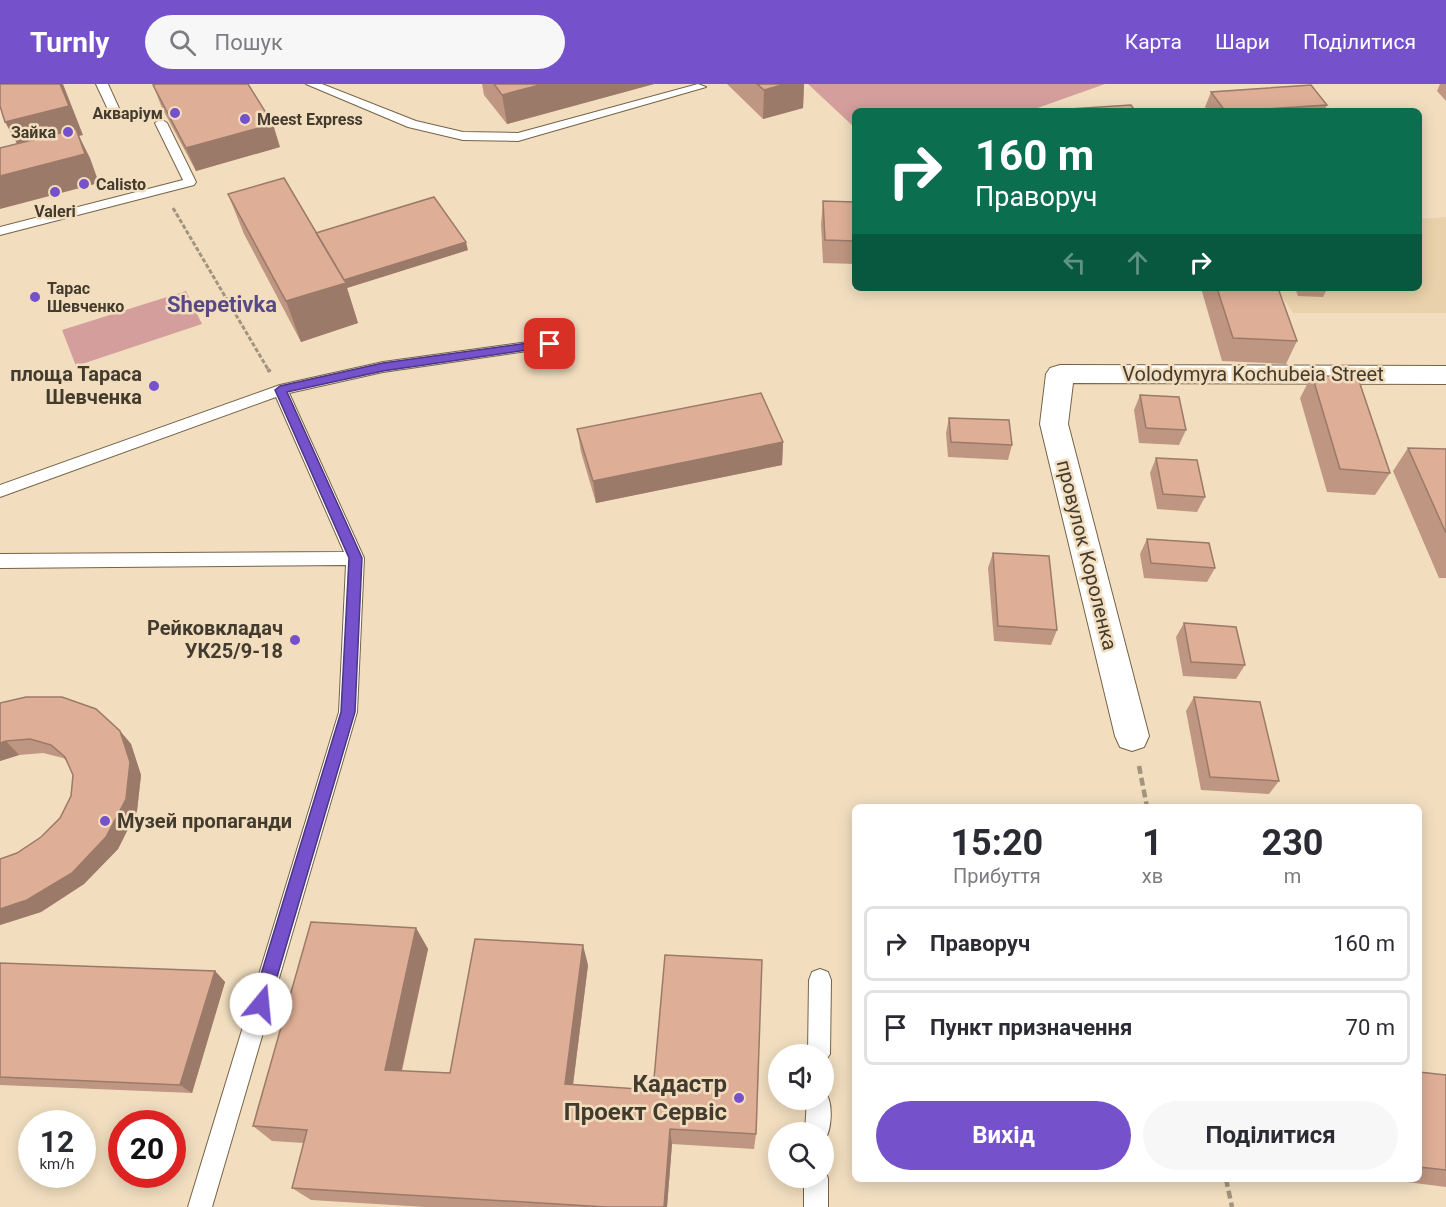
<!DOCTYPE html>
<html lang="uk">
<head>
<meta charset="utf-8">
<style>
  body { margin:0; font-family:Roboto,sans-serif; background:#f7f7f7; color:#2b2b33; height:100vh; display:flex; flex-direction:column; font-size:22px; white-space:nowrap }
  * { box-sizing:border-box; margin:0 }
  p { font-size:20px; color:#7c7c81 }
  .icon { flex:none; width:33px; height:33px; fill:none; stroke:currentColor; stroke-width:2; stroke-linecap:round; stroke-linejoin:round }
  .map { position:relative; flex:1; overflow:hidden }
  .panel { position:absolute; left:852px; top:720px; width:570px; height:378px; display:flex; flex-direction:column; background:#fff; border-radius:9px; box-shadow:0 3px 15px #0003 }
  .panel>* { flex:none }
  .hud { position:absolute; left:852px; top:24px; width:570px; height:183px; border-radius:9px; box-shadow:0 3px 15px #0003; background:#0b6e4f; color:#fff; overflow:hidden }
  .controls { position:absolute; left:768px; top:960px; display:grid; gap:12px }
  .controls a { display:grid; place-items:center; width:66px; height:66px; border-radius:50%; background:#fff; box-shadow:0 3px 15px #0003; font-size:30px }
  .speed { position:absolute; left:18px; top:1026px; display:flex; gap:12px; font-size:30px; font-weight:700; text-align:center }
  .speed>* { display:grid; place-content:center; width:78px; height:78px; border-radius:50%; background:#fff; box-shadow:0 3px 15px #0003; line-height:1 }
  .speed small { font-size:15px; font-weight:400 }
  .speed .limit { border:9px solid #d22; background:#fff; color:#111 }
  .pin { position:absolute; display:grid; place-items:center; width:51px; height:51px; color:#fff; margin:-26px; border-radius:12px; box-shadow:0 3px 9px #0006 }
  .me { position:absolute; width:66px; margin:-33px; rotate:17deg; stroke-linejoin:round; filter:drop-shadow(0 0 4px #0008) }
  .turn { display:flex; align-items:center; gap:21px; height:126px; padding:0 24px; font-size:27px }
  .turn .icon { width:78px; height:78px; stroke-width:2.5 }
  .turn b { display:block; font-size:42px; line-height:51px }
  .lanes { display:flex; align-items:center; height:57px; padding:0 24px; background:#0003; justify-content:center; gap:30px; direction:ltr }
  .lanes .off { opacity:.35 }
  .eta { display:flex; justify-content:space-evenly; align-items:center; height:102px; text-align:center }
  .eta b { font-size:36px; font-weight:700; line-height:42px }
  .action { display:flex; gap:12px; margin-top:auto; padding:12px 24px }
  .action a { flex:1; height:69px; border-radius:36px; background:#7551cb; color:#fff; font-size:24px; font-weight:700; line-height:69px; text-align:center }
  .action a+a { background:#f7f7f7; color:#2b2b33 }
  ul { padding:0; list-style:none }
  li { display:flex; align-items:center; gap:18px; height:75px; margin:0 12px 9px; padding:0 12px; border:3px solid #e1e1e2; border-radius:9px }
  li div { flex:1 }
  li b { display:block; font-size:22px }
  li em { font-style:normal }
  header { display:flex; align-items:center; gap:36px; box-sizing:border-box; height:84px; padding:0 30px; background:#7551cb; color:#fff }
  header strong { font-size:28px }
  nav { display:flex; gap:33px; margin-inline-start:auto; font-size:21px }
  .search { width:420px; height:54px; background:#f7f7f7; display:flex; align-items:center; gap:15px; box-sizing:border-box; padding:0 21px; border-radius:33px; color:#7c7c81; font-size:22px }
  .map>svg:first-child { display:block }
  .built { fill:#e9d1ab }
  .green { fill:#d49e9d }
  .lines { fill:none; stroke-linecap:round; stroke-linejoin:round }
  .lane-casing { stroke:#756348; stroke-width:2 }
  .street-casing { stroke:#756348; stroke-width:2 }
  .path-far2 { stroke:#a2947d; stroke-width:3; stroke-dasharray:4.5 2; stroke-linecap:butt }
  .path-far1 { stroke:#a2947d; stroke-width:4; stroke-dasharray:5 3; stroke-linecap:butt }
  .path { stroke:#a2947d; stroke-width:4.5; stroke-dasharray:8 4; stroke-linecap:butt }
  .lane { fill:#fff; fill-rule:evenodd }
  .street { fill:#fff; fill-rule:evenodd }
  .wall { fill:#bf9681 }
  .shaded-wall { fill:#9b7a69 }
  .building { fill:#deaf96; stroke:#9b7a69; stroke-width:1.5 }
  .route { fill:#7551cb; stroke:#4c3584; stroke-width:1.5 }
  .poi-dot { fill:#7551cb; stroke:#f2debf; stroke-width:2 }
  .labels { text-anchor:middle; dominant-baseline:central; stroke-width:5; stroke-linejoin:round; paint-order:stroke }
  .far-poi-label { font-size:16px; font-weight:bold; fill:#433b2e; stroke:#f2debf; text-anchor:start }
  .poi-label { font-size:20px; font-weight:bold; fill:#433b2e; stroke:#f2debf; text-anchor:end }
  .street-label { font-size:20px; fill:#433b2e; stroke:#f2debf }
  .far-district-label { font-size:22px; font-weight:bold; fill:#574887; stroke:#f2debf }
  .near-poi-label { font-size:24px; font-weight:bold; fill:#433b2e; stroke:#f2debf; text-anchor:end }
</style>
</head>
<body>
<header>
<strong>Turnly</strong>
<div class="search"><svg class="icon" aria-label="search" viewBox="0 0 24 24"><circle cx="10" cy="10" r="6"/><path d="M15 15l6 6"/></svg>Пошук</div>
<nav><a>Карта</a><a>Шари</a><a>Поділитися</a></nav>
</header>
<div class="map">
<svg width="1446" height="1123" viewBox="0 0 1446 1123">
  <rect width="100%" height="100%" fill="#f2debf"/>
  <!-- built -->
  <path class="built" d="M1446,133V229H1293L1276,204H1419V135Z"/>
  <!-- green -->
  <path class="green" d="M808,0H1105L1029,27H855V44Z
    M186,207L202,240L76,282L62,246Z"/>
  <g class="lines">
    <!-- lane casing -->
    <g class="lane-casing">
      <path id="lane" d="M96,0H108L122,31L120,34H112Z
        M306,0H322L416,37L463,48L518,49L698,0L706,3L518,57L463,56L408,43Z
        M161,35L167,39L196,98L194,101L0,151V143L183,96L155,39Z
        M550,255L555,257L557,260L555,263L383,288L289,309L364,474L357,628L212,1123H188L339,628L346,481L0,484V470L344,468L276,313L0,413V401L280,301L383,278Z
        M820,885L828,888L831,896L830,970L824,979V970H808L809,896L812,888Z
        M824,1007C834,1016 832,1047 824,1057V1048H805L807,1016H824Z
        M824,1085L828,1094V1123H804V1094H824Z"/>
    </g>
    <!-- street casing -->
    <g class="street-casing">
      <path id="street" d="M1060,281L1446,282V300L1073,299L1068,340L1149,652L1144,663L1132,667L1120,663L1115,652L1040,340L1046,290L1050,284Z"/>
    </g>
    <!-- path-far2 -->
    <path class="path-far2" d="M173,124L269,287"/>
    <!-- path-far1 -->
    <path class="path-far1" d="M268,285L270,288"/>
    <!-- path -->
    <path class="path" d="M1139,682L1147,723
      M1226,1095L1232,1123"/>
    <!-- lane -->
    <use href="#lane" class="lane"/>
    <!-- street -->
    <use href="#street" class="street"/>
  </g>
  <!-- wall -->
  <path class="wall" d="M482,0H654L507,40L484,11Z
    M727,0H804L803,24L763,35Z
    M1440,0H1446V17L1437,7Z
    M153,1L280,63L196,87L162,24Z
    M1211,8L1327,21L1324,27H1208L1205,23Z
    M228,110L316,149L468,166L347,204L358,239L301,258L244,150Z
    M823,117L855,118V180L823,179L821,140Z
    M1201,204H1278L1297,257L1286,280L1222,277Z
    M1295,204H1327V205L1323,213L1298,212Z
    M1312,291L1390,389L1375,411L1327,408L1300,314Z
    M1140,311L1186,346L1179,361L1139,359L1134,326Z
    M949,334L1012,361L1008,376L948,373L946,349Z
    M577,345L783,358L782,381L596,419L581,368Z
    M1408,364L1446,365V494H1439L1393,387Z
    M1156,374L1205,413L1197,428L1157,425L1150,389Z
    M1147,455L1215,484L1207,498L1144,494L1140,470Z
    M993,469L1057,546L1051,561L994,557L988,484Z
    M1184,539L1245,581L1236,595L1183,592L1176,553Z
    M1194,613L1279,697L1269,710L1201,706L1186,627Z
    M0,619L120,647L131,660L141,691L137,727L118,765L84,800L41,828L0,841V775L17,769L41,753L60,734L71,712L73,691L68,678L63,674L43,669L19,671L0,677Z
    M416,844L428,865L402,987L450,989L588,881L573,1001L756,1050L754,1065L672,1060L667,1123H425L311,1116L292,1104L304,1059L272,1057L253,1042Z
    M0,879L215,887L225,898L192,1009L0,1001Z
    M1419,988L1446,991V1103L1383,1095H1419Z"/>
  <!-- shaded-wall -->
  <path class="shaded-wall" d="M60,0H63L83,51L79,52L90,74L99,99L0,125V92L21,67L5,38Z
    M543,0H654L507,40L502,11Z
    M785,0H804L803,24L763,35L764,6Z
    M273,40L280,63L196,87L186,64Z
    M466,158L468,166L347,204L358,239L301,258L286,217L337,198Z
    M783,358L782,381L596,419L593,397Z
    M120,647L131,660L141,691L137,727L118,765L84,800L41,828L0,841V825Z
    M6,657L19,671L0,677V659Z
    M416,844L428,865L398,1002L385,986Z
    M583,861L588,881L571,1016L565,1000Z
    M215,887L225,898L192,1009L180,1001Z
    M670,1045L672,1060L667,1123H664Z"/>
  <!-- building -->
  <path class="building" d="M0,0H60L69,22L5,38L0,22Z
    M156,0H248L273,40L186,64L153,1Z
    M494,0H543L502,11Z
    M757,0H785L764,6Z
    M1311,1L1327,21L1238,27H1225L1211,8Z
    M1131,21L1135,27H1038Z
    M76,45L85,70L0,92V64Z
    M284,94L346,199L286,217L228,110Z
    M434,113L466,158L344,196L316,149Z
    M823,117L855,118V157L825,156Z
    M1217,204H1278L1297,257L1233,254Z
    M1302,204H1327V205Z
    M1312,291L1358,294L1390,389L1340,385Z
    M761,309L783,358L593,397L577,345Z
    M1140,311L1179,313L1186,346L1146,344Z
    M949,334L1009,336L1012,361L951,358Z
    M1408,364L1446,365V449Z
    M1156,374L1197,376L1205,413L1163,410Z
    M1147,455L1209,459L1215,484L1151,479Z
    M993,469L1049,472L1057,546L998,542Z
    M1184,539L1236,543L1245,581L1191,578Z
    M26,613H62L96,625L120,647L130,678L126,715L106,753L72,789L27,816L0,825V775L17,769L41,753L60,734L71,712L73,691L65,673L51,661L30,655L6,657L0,659V619Z
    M1194,613L1260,618L1279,697L1210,693Z
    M311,838L416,844L385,986L450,989L475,855L583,861L565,1000L653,1006L665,871L762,876L756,1050L670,1045L664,1123H606L292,1104L307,1046L253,1042Z
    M0,879L215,887L180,1001L0,993Z
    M1419,988L1446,991V1086L1419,1083Z"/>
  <!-- route -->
  <path class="route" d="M550,256L554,257V262L383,287L287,308L362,474L355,628L269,920L267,926L261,929L255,926L252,920L341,628L349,474L275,306L280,302L383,279Z"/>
  <!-- markers -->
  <g class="poi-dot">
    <circle cx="175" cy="29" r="6"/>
    <circle cx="245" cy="35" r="6"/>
    <circle cx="68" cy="48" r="6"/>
    <circle cx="84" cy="100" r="6"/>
    <circle cx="55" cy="108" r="6"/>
    <circle cx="35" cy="213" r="6"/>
    <circle cx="154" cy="302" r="6"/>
    <circle cx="295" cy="556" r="6"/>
    <circle cx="105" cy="737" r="6"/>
    <circle cx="739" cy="1014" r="6"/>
  </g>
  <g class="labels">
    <!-- far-poi labels -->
    <g class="far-poi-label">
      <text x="163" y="29" text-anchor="end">Акваріум</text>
      <text x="257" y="35">Meest Express</text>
      <text x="56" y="48" text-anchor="end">Зайка</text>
      <text x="96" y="100">Calisto</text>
      <text x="55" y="127" text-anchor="middle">Valeri</text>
      <text x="47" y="204">Тарас<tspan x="47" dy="18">Шевченко</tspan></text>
    </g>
    <!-- poi labels -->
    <g class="poi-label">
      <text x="142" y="290">площа Тараса<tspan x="142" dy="23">Шевченка</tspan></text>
      <text x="283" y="544">Рейковкладач<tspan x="283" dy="23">УК25/9-18</tspan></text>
      <text x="117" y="737" text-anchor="start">Музей пропаганди</text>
    </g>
    <!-- street labels -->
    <g class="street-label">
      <text x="1253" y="290">Volodymyra Kochubeia Street</text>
      <text transform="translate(1087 471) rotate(76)">провулок Короленка</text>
    </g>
    <!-- far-district labels -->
    <g class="far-district-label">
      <text x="222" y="220">Shepetivka</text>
    </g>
    <!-- near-poi labels -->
    <g class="near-poi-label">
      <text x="727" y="1000">Кадастр<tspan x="727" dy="28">Проект Сервіс</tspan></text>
    </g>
  </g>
</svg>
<div class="controls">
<a><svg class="icon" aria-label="sound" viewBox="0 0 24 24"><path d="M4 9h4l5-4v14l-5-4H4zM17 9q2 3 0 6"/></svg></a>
<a><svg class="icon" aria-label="search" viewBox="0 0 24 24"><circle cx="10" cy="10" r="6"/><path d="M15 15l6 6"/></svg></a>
</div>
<div class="speed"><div>12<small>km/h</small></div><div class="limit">20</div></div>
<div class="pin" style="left:550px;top:260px;background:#d93025"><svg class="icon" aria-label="arrive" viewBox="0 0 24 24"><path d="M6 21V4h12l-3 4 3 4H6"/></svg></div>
<svg class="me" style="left:261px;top:920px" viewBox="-20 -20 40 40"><circle r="19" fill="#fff"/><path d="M0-13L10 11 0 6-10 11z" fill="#7551cb"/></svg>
<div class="hud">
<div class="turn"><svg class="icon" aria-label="right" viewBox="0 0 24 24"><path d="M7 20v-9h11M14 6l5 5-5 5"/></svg><div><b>160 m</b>Праворуч</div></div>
<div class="lanes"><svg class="icon off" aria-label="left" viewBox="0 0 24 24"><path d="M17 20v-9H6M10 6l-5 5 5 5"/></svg><svg class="icon off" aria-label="ahead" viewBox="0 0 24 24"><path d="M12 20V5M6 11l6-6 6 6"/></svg><svg class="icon" aria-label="right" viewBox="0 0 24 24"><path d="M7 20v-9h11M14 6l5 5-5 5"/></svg></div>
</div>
<section class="panel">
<div class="eta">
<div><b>15:20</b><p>Прибуття</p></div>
<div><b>1</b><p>хв</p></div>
<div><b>230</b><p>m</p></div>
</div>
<ul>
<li><svg class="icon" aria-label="right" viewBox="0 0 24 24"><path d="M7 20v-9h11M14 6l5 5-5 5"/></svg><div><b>Праворуч</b></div><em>160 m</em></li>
<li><svg class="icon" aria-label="arrive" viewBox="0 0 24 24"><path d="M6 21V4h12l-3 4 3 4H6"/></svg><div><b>Пункт призначення</b></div><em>70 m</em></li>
</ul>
<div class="action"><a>Вихід</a><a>Поділитися</a></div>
</section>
</div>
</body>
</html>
